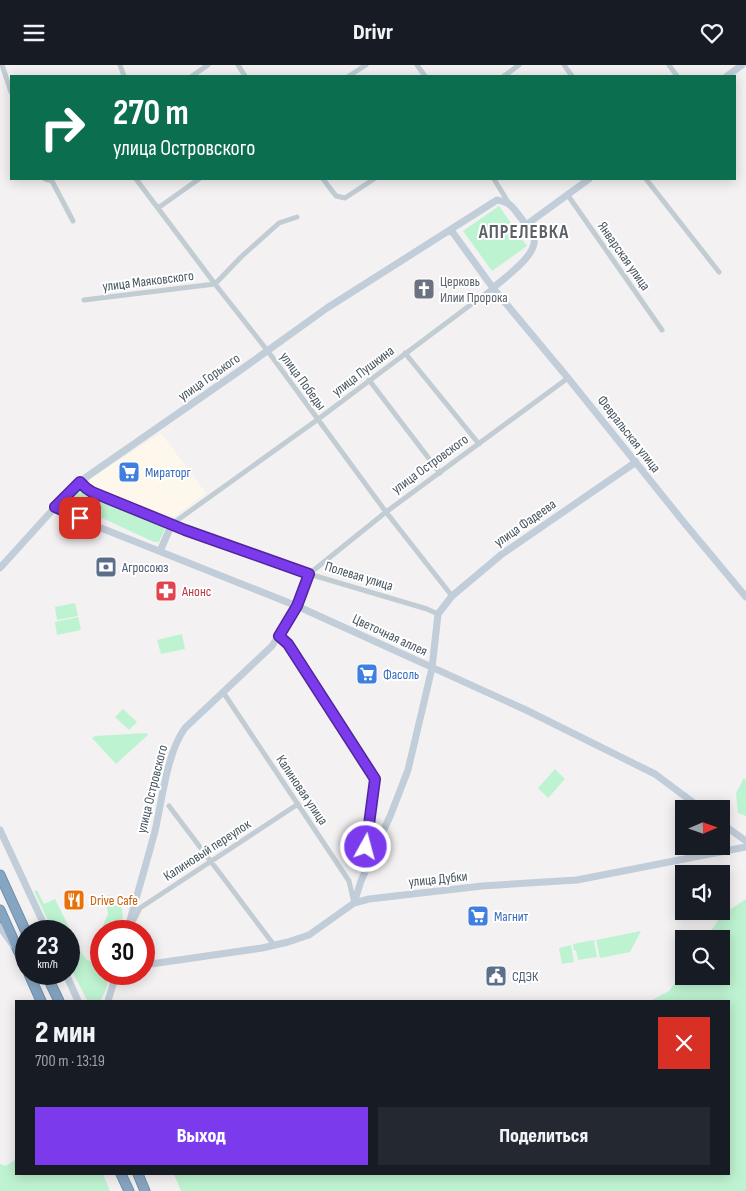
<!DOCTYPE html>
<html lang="ru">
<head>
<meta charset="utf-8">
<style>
  body { margin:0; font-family:"Sofia Sans Condensed",sans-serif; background:#242831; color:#f1f3f6; height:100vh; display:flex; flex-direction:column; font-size:19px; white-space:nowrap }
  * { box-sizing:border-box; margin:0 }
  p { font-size:16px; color:#9ea1a6 }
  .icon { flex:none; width:28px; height:28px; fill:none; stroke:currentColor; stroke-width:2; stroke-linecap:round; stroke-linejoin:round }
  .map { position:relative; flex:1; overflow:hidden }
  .drawer { position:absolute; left:15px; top:935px; width:715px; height:175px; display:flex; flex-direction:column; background:#171b24; border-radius:0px; box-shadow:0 2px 12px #0003 }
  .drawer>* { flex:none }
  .guide { position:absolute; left:10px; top:10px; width:726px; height:105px; border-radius:0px; box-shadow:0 2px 12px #0003; background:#0b6e4f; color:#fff; overflow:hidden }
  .needle { width:32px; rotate:88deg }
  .tools { position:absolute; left:675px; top:735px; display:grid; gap:10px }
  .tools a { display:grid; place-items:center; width:55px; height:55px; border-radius:0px; background:#171b24; box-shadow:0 2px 12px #0003; font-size:25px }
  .speed { position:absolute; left:15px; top:855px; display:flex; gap:10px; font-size:25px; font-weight:700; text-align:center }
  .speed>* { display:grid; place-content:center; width:65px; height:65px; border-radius:50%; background:#171b24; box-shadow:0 2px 12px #0003; line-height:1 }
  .speed small { font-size:12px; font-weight:400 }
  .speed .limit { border:8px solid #d22; background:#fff; color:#111 }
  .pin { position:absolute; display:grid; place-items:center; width:42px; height:42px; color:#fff; margin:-21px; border-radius:10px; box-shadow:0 2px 8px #0006 }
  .me { position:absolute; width:55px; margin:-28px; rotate:7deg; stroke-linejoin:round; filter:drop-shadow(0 0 4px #0008) }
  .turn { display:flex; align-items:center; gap:18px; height:105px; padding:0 20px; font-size:22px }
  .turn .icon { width:65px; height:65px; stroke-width:2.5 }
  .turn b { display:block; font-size:35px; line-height:42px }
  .round { display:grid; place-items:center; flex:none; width:52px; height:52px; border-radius:0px; background:#242831 }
  .head { display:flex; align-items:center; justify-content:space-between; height:85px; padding:0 20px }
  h1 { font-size:30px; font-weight:800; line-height:38px }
  .button { display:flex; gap:10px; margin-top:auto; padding:10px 20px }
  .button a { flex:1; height:58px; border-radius:0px; background:#7c3aed; color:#fff; font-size:20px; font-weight:800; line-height:58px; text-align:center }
  .button a+a { background:#242831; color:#f1f3f6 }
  header { display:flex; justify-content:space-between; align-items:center; height:65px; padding:0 20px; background:#171b24; font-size:22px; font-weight:800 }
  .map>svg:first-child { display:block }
  .commercial { fill:#fdf8eb }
  .green { fill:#bef3d1 }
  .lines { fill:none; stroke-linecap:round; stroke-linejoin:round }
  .highway-casing { stroke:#7190ae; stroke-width:11 }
  .street { stroke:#c1ccd3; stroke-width:5 }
  .secondary { stroke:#c1cdd9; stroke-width:7 }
  .highway { stroke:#86a5c2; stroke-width:9 }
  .route-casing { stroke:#51269a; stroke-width:12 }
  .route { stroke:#7c3aed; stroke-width:9 }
  .labels { text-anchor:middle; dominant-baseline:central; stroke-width:4; stroke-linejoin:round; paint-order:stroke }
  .street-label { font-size:14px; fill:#475560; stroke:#fff }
  .worship-label { font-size:14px; fill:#5b616d; stroke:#fff; text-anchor:start }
  .shop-label { font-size:14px; fill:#366cbe; stroke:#fff; text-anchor:start }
  .service-label { font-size:14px; fill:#4e5e75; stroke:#fff; text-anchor:start }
  .health-label { font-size:14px; fill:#be3a42; stroke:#fff; text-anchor:start }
  .food-label { font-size:14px; fill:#c56008; stroke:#fff; text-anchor:start }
  .district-label { font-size:19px; font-weight:bold; letter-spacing:1px; fill:#5d6167; stroke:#fff }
</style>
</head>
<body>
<header><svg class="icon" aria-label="menu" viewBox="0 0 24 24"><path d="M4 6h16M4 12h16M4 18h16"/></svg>Drivr<svg class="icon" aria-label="heart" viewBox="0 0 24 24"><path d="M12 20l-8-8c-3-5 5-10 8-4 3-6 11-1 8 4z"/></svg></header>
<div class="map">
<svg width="746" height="1126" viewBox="0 0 746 1126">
  <rect width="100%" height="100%" fill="#f3f1f1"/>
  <!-- commercial -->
  <path class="commercial" d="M161,368L206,428L174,452L105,428L89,418L91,413Z"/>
  <!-- green -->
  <path class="green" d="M499,141L527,181L492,206L463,166Z
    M80,426L161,459L165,464L159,477H154L74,440L73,435L76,427Z
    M75,538L78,551L57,555L55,542Z
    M78,552L81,565L57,570L55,557Z
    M182,569L185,584L161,589L157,575Z
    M123,644L137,657L129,665L115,652Z
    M146,668L148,670L116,699L92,673L95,671Z
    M555,704L565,714L548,733L538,723Z
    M744,713L746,716V751L738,748L736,728Z
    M37,825L44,839L55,834L82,889L87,895L101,899V909H110L106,924L101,935L91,936L87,935L69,900V866H53L34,826Z
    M108,830C125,834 124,852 121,866H101V892L91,888L108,849L106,836Z
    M746,834V1126H181L174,1109H729V936H650L669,926L684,905V911H721V874H705L722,850Z
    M641,866L630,887L600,893L596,875Z
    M594,875L597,892L578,895L576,885L574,886L573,879Z
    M571,880L574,897L562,899L559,883Z
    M16,1094V1109H103L110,1126H0V1099L6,1101Z"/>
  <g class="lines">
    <!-- highway casing -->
    <g class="highway-casing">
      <path id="highway" d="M0,810L26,867
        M0,845L26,903
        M29,909L41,936
        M46,909L59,936
        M121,1109L129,1126
        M138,1109L145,1126"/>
    </g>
    <!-- street -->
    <path class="street" d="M2,0L11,27
      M120,0L124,11
      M238,0L245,11
      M417,0L425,11
      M564,0L572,11
      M669,0L677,11
      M192,11L208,0
      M349,11L366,0
      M504,11L519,0
      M45,114L52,116L73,156
      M136,114L215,219L267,285L386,447L452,531
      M323,114L336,131L345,133L374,114
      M494,114L508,137
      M646,114L719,207
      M567,129L662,265
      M158,143L199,114
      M84,235L215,219L242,191L279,158L297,152
      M405,288L479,379
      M369,315L440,408
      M297,541L309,509L386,447L568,313
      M438,549L427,544L309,509L172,459L317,355L493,223
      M279,571L288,579L375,714L364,799L365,808
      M223,627L349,816L354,838
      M169,741L274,880
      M134,855L140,843L298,739"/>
    <!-- secondary -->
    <path class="secondary" d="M727,11L742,0
      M526,160L589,114
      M451,165L493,223L568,313L686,460L746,532
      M80,417L86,423L92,427L172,459L160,486
      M55,442L91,459L297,541L526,645L655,709L702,744
      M0,503L67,429L85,413L242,304L327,243L497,135C511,137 513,143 521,153C525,159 532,166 534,173C538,190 504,213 493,223
      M721,758L746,776
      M0,765L47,866
      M354,838L361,816L391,749L408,705L432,603L438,549L452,531L502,489L636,397
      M0,862L13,880
      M127,866C136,833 146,800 155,766C162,736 167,687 185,663L272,581L297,541
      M144,900L262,883L288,877L309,870L354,838L369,834L482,821L577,815L746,782
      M66,909L78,936
      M108,936L116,909"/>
    <!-- highway -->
    <use href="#highway" class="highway"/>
  </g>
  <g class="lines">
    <!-- route casing -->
    <g class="route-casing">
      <path id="route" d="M80,453L55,442L80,417L86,423L92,427L185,465L309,509L297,541L279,571L288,579L375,714L366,782"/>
    </g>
    <!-- route -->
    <use href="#route" class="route"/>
  </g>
  <!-- icons -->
  <defs>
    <g id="church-square" transform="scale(1.125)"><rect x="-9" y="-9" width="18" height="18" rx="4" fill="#6b7280" stroke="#fff"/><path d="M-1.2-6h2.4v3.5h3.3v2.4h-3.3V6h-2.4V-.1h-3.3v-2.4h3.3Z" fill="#fff"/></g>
    <g id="supermarket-square" transform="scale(1.125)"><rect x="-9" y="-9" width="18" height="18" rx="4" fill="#3f7fe0" stroke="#fff"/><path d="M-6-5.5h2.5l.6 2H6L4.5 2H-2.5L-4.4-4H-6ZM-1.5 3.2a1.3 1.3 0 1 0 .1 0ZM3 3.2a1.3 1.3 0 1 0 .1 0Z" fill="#fff"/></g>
    <g id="bank-square" transform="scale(1.125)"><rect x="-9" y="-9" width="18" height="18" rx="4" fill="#5c6f8a" stroke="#fff"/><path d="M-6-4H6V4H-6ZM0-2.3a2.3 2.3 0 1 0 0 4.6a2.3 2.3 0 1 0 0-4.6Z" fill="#fff"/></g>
    <g id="pharmacy-square" transform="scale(1.125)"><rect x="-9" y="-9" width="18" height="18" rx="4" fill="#e0444e" stroke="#fff"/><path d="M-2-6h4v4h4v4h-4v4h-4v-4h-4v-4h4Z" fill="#fff"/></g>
    <g id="restaurant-square" transform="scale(1.125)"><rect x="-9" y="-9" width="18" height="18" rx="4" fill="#e8710a" stroke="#fff"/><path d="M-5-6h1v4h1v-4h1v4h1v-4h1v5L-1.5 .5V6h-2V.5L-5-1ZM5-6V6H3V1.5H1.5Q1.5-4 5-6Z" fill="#fff"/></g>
    <g id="civic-square" transform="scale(1.125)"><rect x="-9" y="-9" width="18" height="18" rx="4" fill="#5c6f8a" stroke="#fff"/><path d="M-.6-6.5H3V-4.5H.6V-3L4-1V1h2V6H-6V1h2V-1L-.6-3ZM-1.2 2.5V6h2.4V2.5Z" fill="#fff"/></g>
  </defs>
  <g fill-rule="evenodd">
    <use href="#church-square" x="424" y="224"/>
    <use href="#supermarket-square" x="129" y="407"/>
    <use href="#bank-square" x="106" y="502"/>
    <use href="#pharmacy-square" x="166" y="526"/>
    <use href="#supermarket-square" x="367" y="609"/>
    <use href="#restaurant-square" x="74" y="835"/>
    <use href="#supermarket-square" x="478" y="851"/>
    <use href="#civic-square" x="496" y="911"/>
  </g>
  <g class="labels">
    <!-- street labels -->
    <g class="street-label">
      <text transform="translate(624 191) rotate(55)">Январская улица</text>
      <text transform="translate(148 216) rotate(-7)">улица Маяковского</text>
      <text transform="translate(363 306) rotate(-37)">улица Пушкина</text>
      <text transform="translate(209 312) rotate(-35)">улица Горького</text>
      <text transform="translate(303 316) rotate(54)">улица Победы</text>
      <text transform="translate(629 369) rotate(52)">Февральская улица</text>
      <text transform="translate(430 399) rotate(-36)">улица Островского</text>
      <text transform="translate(525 458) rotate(-35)">улица Фадеева</text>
      <text transform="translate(359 511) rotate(17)">Полевая улица</text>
      <text transform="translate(390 570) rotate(25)">Цветочная аллея</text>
      <text transform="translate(152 724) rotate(-76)">улица Островского</text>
      <text transform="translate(302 725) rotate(56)">Калиновая улица</text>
      <text transform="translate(207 785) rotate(-33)">Калиновый переулок</text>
      <text transform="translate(438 814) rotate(-6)">улица Дубки</text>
    </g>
    <!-- worship labels -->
    <g class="worship-label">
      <text x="440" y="216">Церковь<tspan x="440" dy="16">Илии Пророка</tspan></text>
    </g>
    <!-- shop labels -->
    <g class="shop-label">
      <text x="145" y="407">Мираторг</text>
      <text x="383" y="609">Фасоль</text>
      <text x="494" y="851">Магнит</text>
    </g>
    <!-- service labels -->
    <g class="service-label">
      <text x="122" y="502">Агросоюз</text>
      <text x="512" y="911">СДЭК</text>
    </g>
    <!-- health labels -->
    <g class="health-label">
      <text x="182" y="526">Анонс</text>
    </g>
    <!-- food labels -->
    <g class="food-label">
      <text x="90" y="835">Drive Cafe</text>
    </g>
    <!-- district labels -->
    <g class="district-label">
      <text x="524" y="167">АПРЕЛЕВКА</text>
    </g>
  </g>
</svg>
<div class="tools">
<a><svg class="needle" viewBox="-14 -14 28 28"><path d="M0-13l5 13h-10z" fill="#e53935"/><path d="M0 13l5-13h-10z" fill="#9ea1a6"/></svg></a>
<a><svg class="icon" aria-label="sound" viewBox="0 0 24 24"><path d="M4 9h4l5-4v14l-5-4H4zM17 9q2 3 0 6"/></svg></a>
<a><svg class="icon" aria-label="search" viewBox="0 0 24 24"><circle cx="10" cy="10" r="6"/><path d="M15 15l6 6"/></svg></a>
</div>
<div class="speed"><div>23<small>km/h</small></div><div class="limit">30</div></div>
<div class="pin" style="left:80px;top:453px;background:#d93025"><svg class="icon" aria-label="arrive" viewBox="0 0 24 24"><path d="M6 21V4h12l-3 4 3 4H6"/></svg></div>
<svg class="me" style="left:366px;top:782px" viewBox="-20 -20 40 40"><circle r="17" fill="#7c3aed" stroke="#fff" stroke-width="3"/><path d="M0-11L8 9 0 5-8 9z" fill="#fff"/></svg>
<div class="guide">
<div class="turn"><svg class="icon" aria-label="right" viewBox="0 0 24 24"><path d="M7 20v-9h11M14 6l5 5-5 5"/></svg><div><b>270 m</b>улица Островского</div></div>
</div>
<section class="drawer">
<div class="head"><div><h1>2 мин</h1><p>700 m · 13:19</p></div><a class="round" style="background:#d93025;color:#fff"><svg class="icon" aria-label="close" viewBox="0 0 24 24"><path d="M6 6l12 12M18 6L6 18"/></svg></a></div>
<div class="button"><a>Выход</a><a>Поделиться</a></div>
</section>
</div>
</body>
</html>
